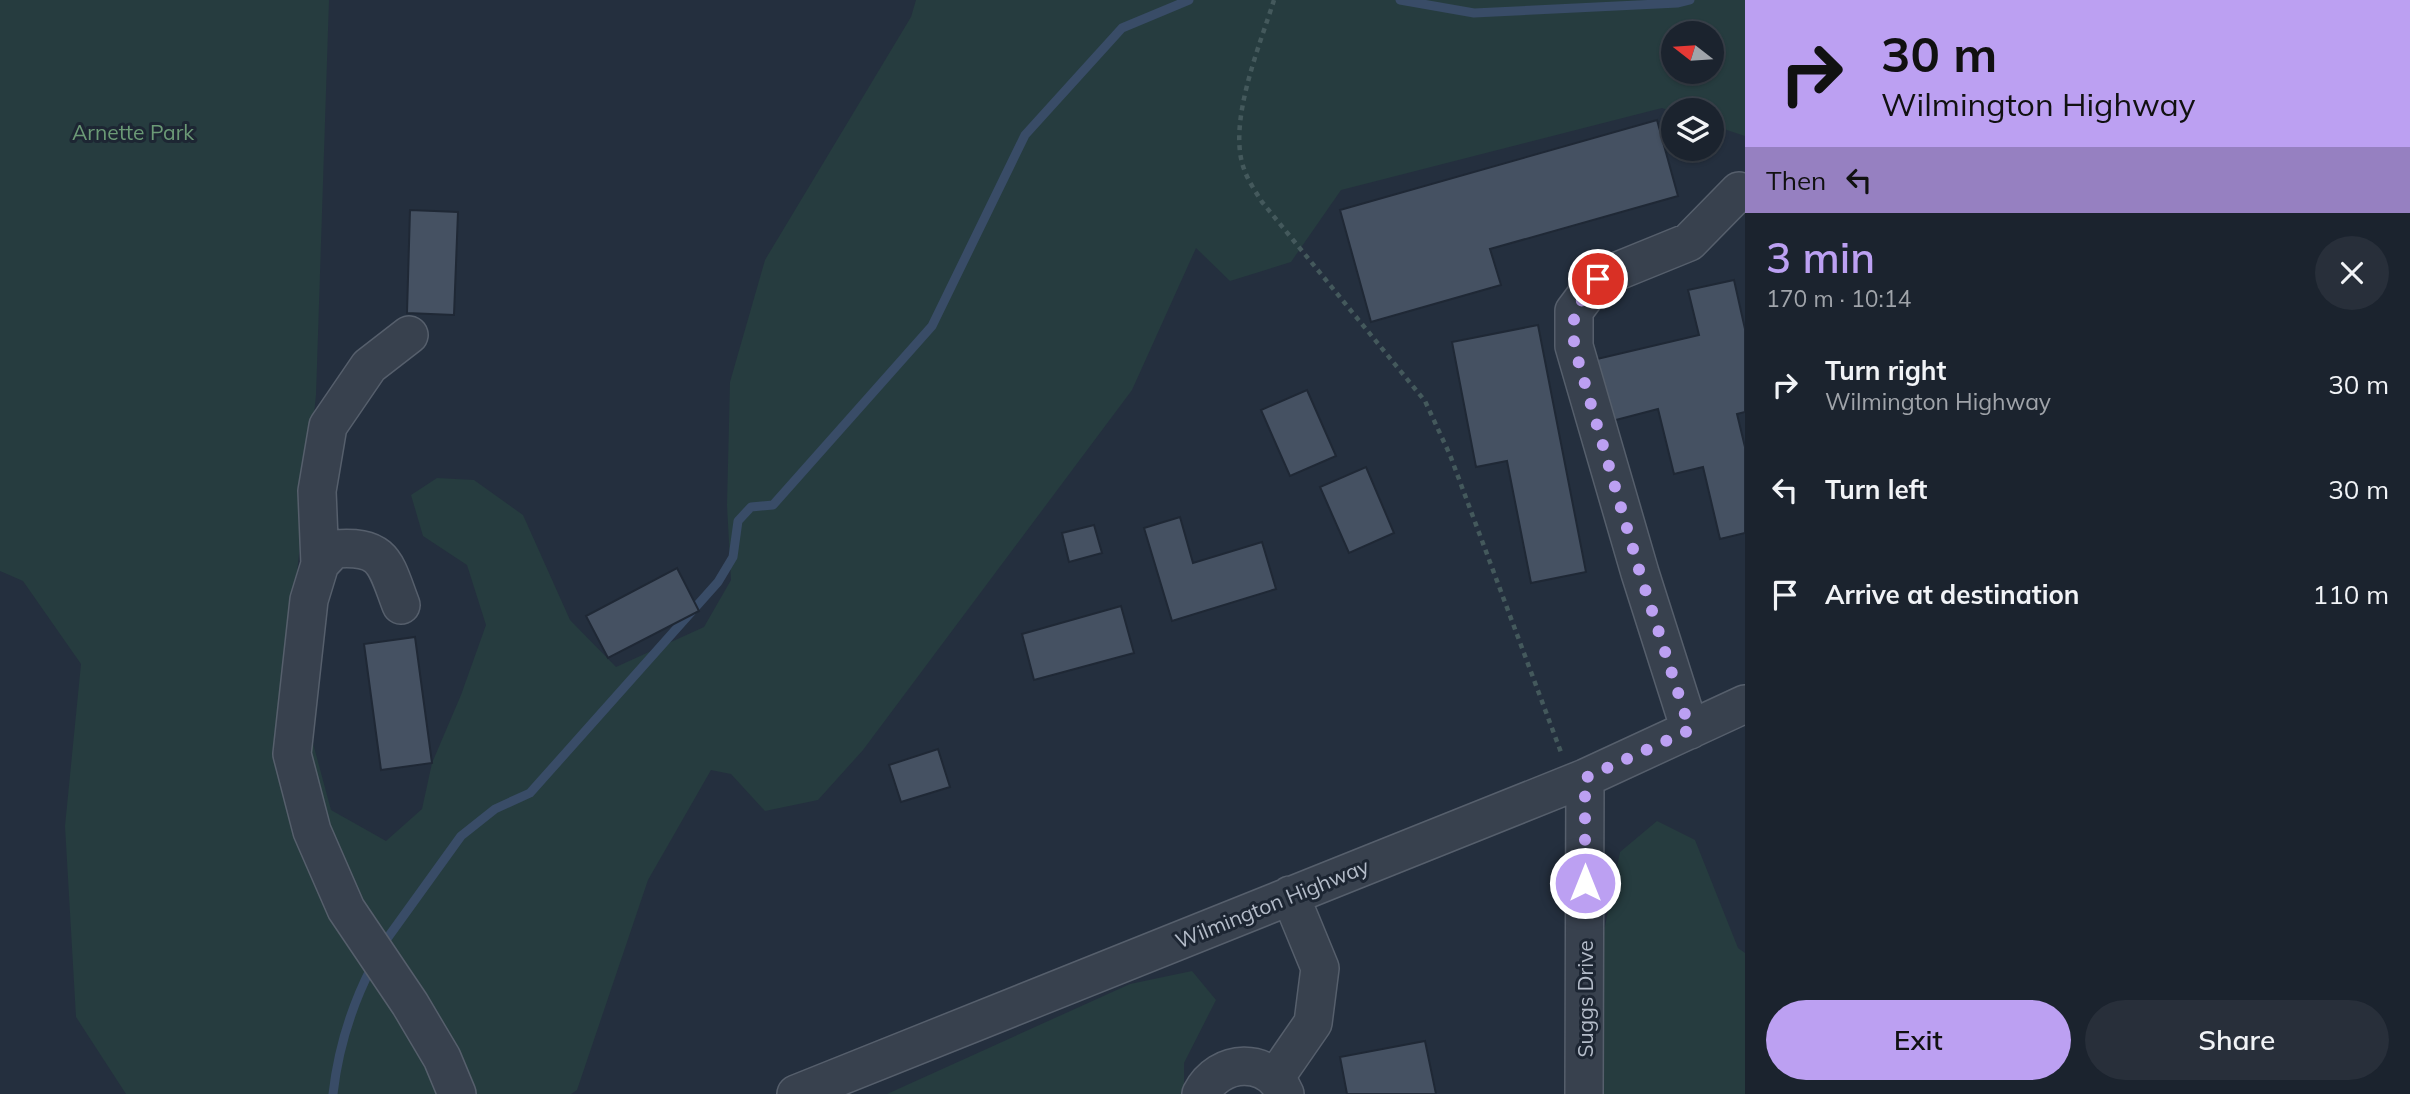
<!DOCTYPE html>
<html lang="en">
<head>
<meta charset="utf-8">
<style>
  body { margin:0; font-family:Mulish,sans-serif; background:#282f3a; color:#f1f3f6; height:100vh; display:flex; flex-direction:column; font-size:26px; white-space:nowrap }
  * { box-sizing:border-box; margin:0 }
  p { font-size:23px; color:#a0a4aa }
  .icon { flex:none; width:38px; height:38px; fill:none; stroke:currentColor; stroke-width:2; stroke-linecap:round; stroke-linejoin:round }
  .map { position:relative; flex:1; overflow:hidden }
  .details { display:flex; flex-direction:column; background:#1b232e; width:665px }
  .details>* { flex:none }
  .banner { background:#bca0f2; color:#111; overflow:hidden }
  .needle { width:46px; rotate:287deg }
  .buttons { position:absolute; left:1661px; top:21px; display:grid; gap:14px }
  .buttons a { display:grid; place-items:center; width:63px; height:63px; border-radius:50%; background:#1b232e; box-shadow:0 2px 5px #0004,0 0 0 2px #39404a; font-size:35px }
  .pin { position:absolute; display:grid; place-items:center; width:60px; height:60px; color:#fff; margin:-30px; border:4px solid #fff; border-radius:50%; box-shadow:0 2px 7px #0007 }
  .me { position:absolute; width:77px; margin:-38px; rotate:0deg; stroke-linejoin:round; filter:drop-shadow(0 0 5px #0008) }
  .turn { display:flex; align-items:center; gap:24px; height:147px; padding:0 21px; font-size:32px }
  .turn .icon { width:91px; height:91px; stroke-width:2.5 }
  .turn b { display:block; font-size:49px; line-height:60px }
  .then { display:flex; align-items:center; height:66px; padding:0 21px; background:#0003; gap:14px; font-size:26px }
  .round { display:grid; place-items:center; flex:none; width:74px; height:74px; border-radius:37px; background:#282f3a }
  .head { display:flex; align-items:center; justify-content:space-between; height:119px; padding:0 21px }
  h1 { font-size:42px; font-weight:600; line-height:52px; color:#bca0f2 }
  .primary-button { display:flex; gap:14px; margin-top:auto; padding:14px 21px }
  .primary-button a { flex:1; height:80px; border-radius:42px; background:#bca0f2; color:#111; font-size:28px; font-weight:600; line-height:80px; text-align:center }
  .primary-button a+a { background:#282f3a; color:#f1f3f6 }
  ul { padding:0; list-style:none }
  li { display:flex; align-items:center; gap:21px; height:105px; padding:0 21px }
  li div { flex:1 }
  li b { display:block; font-size:26px }
  li em { font-style:normal }
  main { display:flex; flex:1; min-height:0 }
  .map>svg:first-child { display:block }
  .green { fill:#263c3f; fill-rule:evenodd }
  .lines { fill:none; stroke-linecap:round; stroke-linejoin:round }
  .stream { stroke:#394c67; stroke-width:9 }
  .building { fill:#455162; stroke:#1f2835; stroke-width:2 }
  .minor-casing { stroke:#565f6c; stroke-width:40 }
  .path { stroke:#44595c; stroke-width:4.5; stroke-dasharray:5 5; stroke-linecap:butt }
  .minor { stroke:#38414e; stroke-width:37 }
  .route { stroke:#bca0f2; stroke-width:12; stroke-dasharray:0 21.6 }
  .labels { text-anchor:middle; dominant-baseline:central; stroke-width:6; stroke-linejoin:round; paint-order:stroke }
  .park-label { font-size:21px; fill:#6b9a76; stroke:#1d2633 }
  .street-label { font-size:21px; fill:#b4bcc9; stroke:#1d2633 }
</style>
</head>
<body>
<main>
<div class="map">
<svg width="1745" height="1094" viewBox="0 0 1745 1094">
  <rect width="100%" height="100%" fill="#242f3e"/>
  <!-- green -->
  <path class="green" d="M0,0H329L316,395L296,582L304,710L331,810L386,841L422,809L432,763L461,695L486,625L467,565L423,536L411,495L437,478L474,480L523,515L570,620L616,667L704,627L731,580L727,505L730,382L765,260L911,17L916,0H1745V136L1712,125V110L1673,112L1662,108L1341,190L1291,262L1230,281L1196,248L1132,390L863,750L818,800L765,811L731,774L711,770L648,880L577,1090L571,1094H126L76,1017L65,826L81,664L23,581L0,571ZM1673,33H1712V72H1673Z
    M1657,821L1695,840L1738,948L1745,953V1094H1602L1600,951L1620,852Z
    M1192,971L1216,1000L1184,1063V1094H887L1130,984Z"/>
  <g class="lines">
    <!-- stream -->
    <path class="stream" d="M1400,0L1474,13L1678,3L1690,0
      M381,947L461,836L495,809L530,793L718,582L733,557L738,521L751,507L773,505L932,326L1025,135L1122,28L1189,0
      M333,1094C338,1050 352,1005 372,966"/>
  </g>
  <!-- building -->
  <path class="building" d="M1657,120L1678,196L1490,249L1501,285L1371,322L1340,210Z
    M410,210L458,212L454,315L407,313Z
    M1734,280L1745,329V412L1737,414L1745,447V533L1720,539L1703,467L1674,474L1658,409L1612,421L1597,359L1699,335L1688,290Z
    M1538,325L1586,572L1531,583L1507,461L1476,467L1452,342Z
    M1307,390L1336,456L1290,476L1261,410Z
    M1366,467L1394,533L1349,553L1320,487Z
    M1180,517L1193,563L1262,542L1276,589L1172,621L1144,528Z
    M1094,525L1102,553L1069,562L1062,533Z
    M677,568L699,611L608,658L586,616Z
    M1121,606L1134,653L1034,680L1022,634Z
    M415,637L432,763L381,770L364,644Z
    M938,749L950,787L901,802L889,765Z
    M1425,1041L1436,1094H1347L1340,1057Z"/>
  <g class="lines">
    <!-- minor casing -->
    <g class="minor-casing">
      <path id="minor" d="M320,564L317,491L328,426L369,366L409,335
        M401,605C385,563 385,545 334,549L320,564L309,600L292,754L312,831L346,909L410,1004L442,1058L457,1094
        M1690,730L1640,573L1574,346V311L1598,279L1689,242L1739,191
        M1275,1078L1313,1023L1320,968L1290,895
        M796,1094L1585,778L1745,704
        M1201,1094C1219,1058 1269,1056 1285,1094
        M1584,1094L1585,778"/>
    </g>
    <!-- path -->
    <path class="path" d="M1274,0C1260,45 1227,123 1244,169C1248,181 1256,192 1262,202L1425,401L1450,455L1562,755"/>
    <!-- minor -->
    <use href="#minor" class="minor"/>
  </g>
  <g class="lines">
    <!-- route -->
    <path class="route" d="M1585,883V778L1690,730L1640,573L1574,346V311L1598,279"/>
  </g>
  <g class="labels">
    <!-- park labels -->
    <g class="park-label">
      <text x="133" y="132">Arnette Park</text>
    </g>
    <!-- street labels -->
    <g class="street-label">
      <text transform="translate(1272 903) rotate(-22)">Wilmington Highway</text>
      <text transform="translate(1585 999) rotate(-90)">Suggs Drive</text>
    </g>
  </g>
</svg>
<div class="buttons">
<a><svg class="needle" viewBox="-14 -14 28 28"><path d="M0-13l5 13h-10z" fill="#e53935"/><path d="M0 13l5-13h-10z" fill="#a0a4aa"/></svg></a>
<a><svg class="icon" aria-label="layers" viewBox="0 0 24 24"><path d="M12 4l9 5-9 5-9-5zM3 14l9 5 9-5"/></svg></a>
</div>
<div class="pin" style="left:1598px;top:279px;background:#d93025"><svg class="icon" aria-label="arrive" viewBox="0 0 24 24"><path d="M6 21V4h12l-3 4 3 4H6"/></svg></div>
<svg class="me" style="left:1585px;top:883px" viewBox="-20 -20 40 40"><circle r="17" fill="#bca0f2" stroke="#fff" stroke-width="3"/><path d="M0-11L8 9 0 5-8 9z" fill="#fff"/></svg>
</div>
<section class="details">
<div class="banner">
<div class="turn"><svg class="icon" aria-label="right" viewBox="0 0 24 24"><path d="M7 20v-9h11M14 6l5 5-5 5"/></svg><div><b>30 m</b>Wilmington Highway</div></div>
<div class="then">Then<svg class="icon" aria-label="left" viewBox="0 0 24 24"><path d="M17 20v-9H6M10 6l-5 5 5 5"/></svg></div>
</div>
<div class="head"><div><h1>3 min</h1><p>170 m · 10:14</p></div><a class="round"><svg class="icon" aria-label="close" viewBox="0 0 24 24"><path d="M6 6l12 12M18 6L6 18"/></svg></a></div>
<ul>
<li><svg class="icon" aria-label="right" viewBox="0 0 24 24"><path d="M7 20v-9h11M14 6l5 5-5 5"/></svg><div><b>Turn right</b><p>Wilmington Highway</p></div><em>30 m</em></li>
<li><svg class="icon" aria-label="left" viewBox="0 0 24 24"><path d="M17 20v-9H6M10 6l-5 5 5 5"/></svg><div><b>Turn left</b></div><em>30 m</em></li>
<li><svg class="icon" aria-label="arrive" viewBox="0 0 24 24"><path d="M6 21V4h12l-3 4 3 4H6"/></svg><div><b>Arrive at destination</b></div><em>110 m</em></li>
</ul>
<div class="primary-button"><a>Exit</a><a>Share</a></div>
</section>
</main>
</body>
</html>
